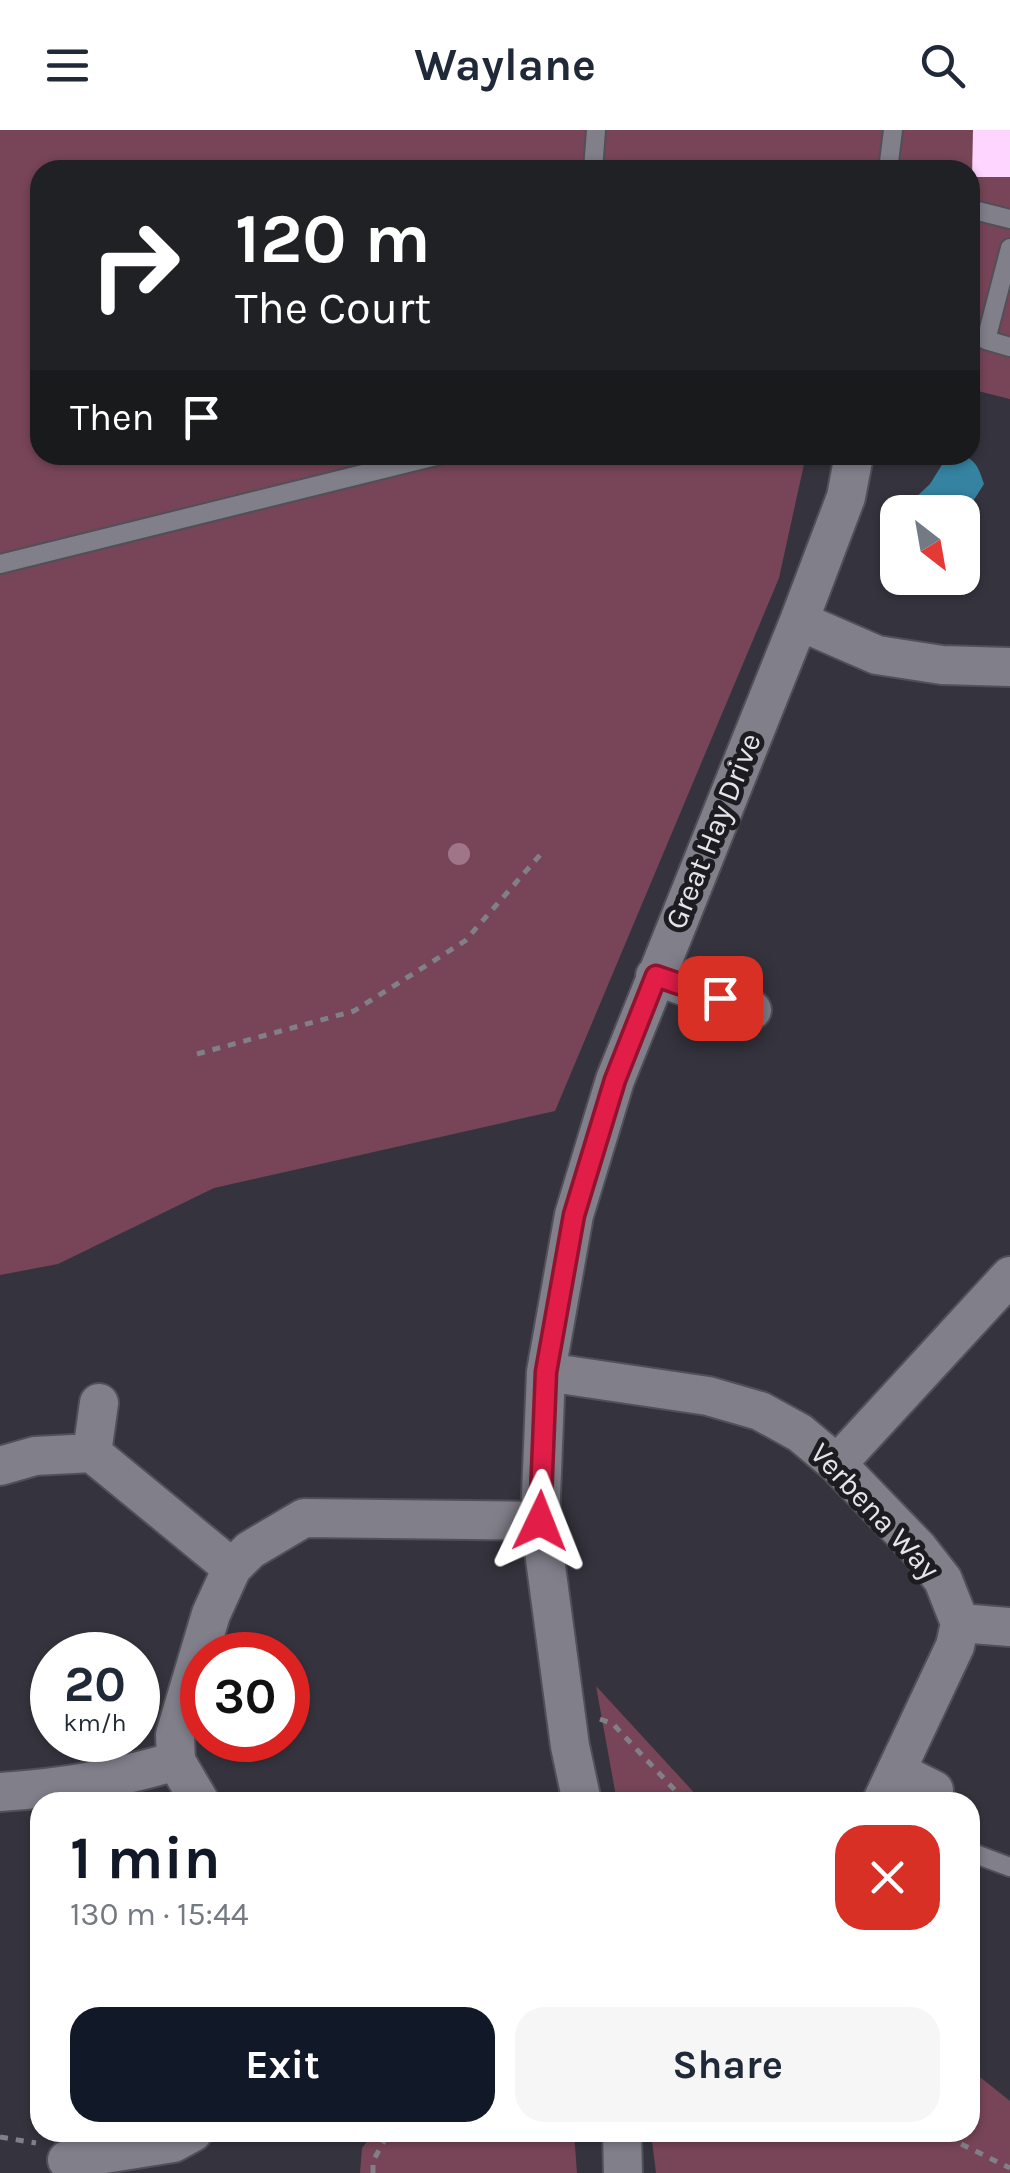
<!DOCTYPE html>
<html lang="en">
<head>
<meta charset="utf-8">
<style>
  body { margin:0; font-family:Karla,sans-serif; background:#f6f6f7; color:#1f2937; height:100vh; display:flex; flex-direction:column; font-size:38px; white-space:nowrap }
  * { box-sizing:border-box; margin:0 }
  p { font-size:32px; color:#747a83 }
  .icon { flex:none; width:55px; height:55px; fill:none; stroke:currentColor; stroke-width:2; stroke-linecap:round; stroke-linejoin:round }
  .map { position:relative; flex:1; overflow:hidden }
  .side { position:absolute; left:30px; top:1662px; width:950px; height:350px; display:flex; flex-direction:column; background:#fff; border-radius:30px; box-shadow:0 2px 8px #0004 }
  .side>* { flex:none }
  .banner { position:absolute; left:30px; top:30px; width:950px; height:305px; border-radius:30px; box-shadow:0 2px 8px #0004; background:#202124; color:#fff; overflow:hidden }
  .needle { width:65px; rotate:149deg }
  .controls { position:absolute; left:880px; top:365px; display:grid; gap:20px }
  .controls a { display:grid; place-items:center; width:100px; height:100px; border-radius:20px; background:#fff; box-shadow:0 2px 8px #0004; font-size:50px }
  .speed { position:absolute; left:30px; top:1502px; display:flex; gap:20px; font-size:50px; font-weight:700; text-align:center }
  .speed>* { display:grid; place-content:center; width:130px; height:130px; border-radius:50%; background:#fff; box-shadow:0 2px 8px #0004; line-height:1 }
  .speed small { font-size:25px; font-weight:400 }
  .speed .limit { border:15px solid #d22; background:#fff; color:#111 }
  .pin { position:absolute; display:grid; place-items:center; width:85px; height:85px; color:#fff; margin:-42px; border-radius:20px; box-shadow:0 5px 15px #0006 }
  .me { position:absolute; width:110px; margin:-55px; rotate:2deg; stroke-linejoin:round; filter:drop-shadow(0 0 8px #0008) }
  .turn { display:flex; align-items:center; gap:35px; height:210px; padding:0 40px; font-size:45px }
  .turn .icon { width:130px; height:130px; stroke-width:2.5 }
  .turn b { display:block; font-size:70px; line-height:85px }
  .then { display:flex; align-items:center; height:95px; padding:0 40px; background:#0003; gap:20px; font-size:38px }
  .round { display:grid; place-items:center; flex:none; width:105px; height:105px; border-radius:30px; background:#f6f6f7 }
  .headline { display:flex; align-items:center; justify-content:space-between; height:170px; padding:0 40px }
  h1 { font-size:60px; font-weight:700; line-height:75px; color:#111827 }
  .primary-button { display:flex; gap:20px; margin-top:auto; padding:20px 40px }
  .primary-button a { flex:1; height:115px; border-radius:30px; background:#111827; color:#fff; font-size:40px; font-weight:700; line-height:115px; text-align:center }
  .primary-button a+a { background:#f6f6f7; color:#1f2937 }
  header { display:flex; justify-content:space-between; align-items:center; height:130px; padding:0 40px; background:#fff; font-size:45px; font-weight:700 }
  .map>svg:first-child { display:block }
  .green { fill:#774557 }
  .water { fill:#3582a1 }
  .building { fill:#fed5fe }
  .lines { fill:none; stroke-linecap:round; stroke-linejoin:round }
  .service-casing { stroke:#514f57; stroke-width:22 }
  .minor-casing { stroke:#514f57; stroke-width:42 }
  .path { stroke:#818088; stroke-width:5; stroke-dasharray:8 8; stroke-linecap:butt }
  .service { stroke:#817f8a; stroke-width:18 }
  .minor { stroke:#817f8a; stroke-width:38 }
  .tree { fill:#a07588 }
  .route-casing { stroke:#92132f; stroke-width:25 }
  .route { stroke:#e11d48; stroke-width:18 }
  .labels { text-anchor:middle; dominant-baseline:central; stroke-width:10; stroke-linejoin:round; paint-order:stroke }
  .street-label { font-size:30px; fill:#e5e4ea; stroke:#1d1c21 }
</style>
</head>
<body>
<header><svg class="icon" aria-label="menu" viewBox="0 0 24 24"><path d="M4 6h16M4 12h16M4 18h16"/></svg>Waylane<svg class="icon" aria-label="search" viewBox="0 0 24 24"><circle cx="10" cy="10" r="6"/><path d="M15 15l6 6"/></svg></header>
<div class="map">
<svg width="1010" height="2043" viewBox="0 0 1010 2043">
  <rect width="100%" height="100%" fill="#35343e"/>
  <!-- green -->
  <path class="green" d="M0,0H1010V269L970,259V40H40V325H806L779,448L555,981L214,1058L58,1134L0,1145Z
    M596,1556L700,1669L703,1672H617Z
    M970,1939L1010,1971V2043H656L651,2003L970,2002Z
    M374,2002L574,2003L577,2043H360L362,2018Z"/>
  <!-- water -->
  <path class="water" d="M948,325C972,325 977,331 984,354L963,387L962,382H938L913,370L930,354Z"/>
  <!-- building -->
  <path class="building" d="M973,0H1010V47H972Z"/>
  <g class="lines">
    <!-- service casing -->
    <g class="service-casing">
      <path id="service" d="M593,40L596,0
        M888,40L893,0
        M970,79L1010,89
        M1010,118L986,210L1010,217
        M0,434L440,325
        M970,1722L1010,1737"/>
    </g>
    <!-- minor casing -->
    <g class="minor-casing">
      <path id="minor" d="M799,491L877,525L942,535L1010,537
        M655,846L752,880
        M546,1242L708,1266L760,1281L800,1303L837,1334L918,1418L943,1450L960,1493
        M92,1323L99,1273
        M837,1334L1010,1146
        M0,1336L35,1326L92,1323L232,1438
        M960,1493L1010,1497
        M896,1641L934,1660
        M0,1662C63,1658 115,1649 176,1631
        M882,1671L955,1516L960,1493
        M200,1672L176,1631L175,1605L211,1484L232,1438L250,1420L304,1388L540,1391
        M582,1672L570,1616L540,1391L546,1242L574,1085L615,950L799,491L846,367L854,325
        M622,2002L623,2043
        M67,2030L173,2013L193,2002"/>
    </g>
    <!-- path -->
    <path class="path" d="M197,924L354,881L465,811L540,725
      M600,1589L613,1594L686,1672
      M951,2002L959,2013L1010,2038
      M0,2007L36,2013
      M373,2043V2031L389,2002"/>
    <!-- service -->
    <use href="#service" class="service"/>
    <!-- minor -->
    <use href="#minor" class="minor"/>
  </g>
  <!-- trees -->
  <circle class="tree" cx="459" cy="724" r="11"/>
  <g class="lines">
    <!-- route casing -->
    <g class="route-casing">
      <path id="route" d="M540,1391L546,1242L574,1085L615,950L656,846L720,868"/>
    </g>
    <!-- route -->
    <use href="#route" class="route"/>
  </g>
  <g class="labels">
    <!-- street labels -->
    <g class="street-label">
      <text transform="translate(713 701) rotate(-68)">Great Hay Drive</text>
      <text transform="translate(875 1381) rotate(47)">Verbena Way</text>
    </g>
  </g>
</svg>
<div class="controls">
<a><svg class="needle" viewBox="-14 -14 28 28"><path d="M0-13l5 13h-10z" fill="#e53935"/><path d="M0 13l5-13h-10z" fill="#747a83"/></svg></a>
</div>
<div class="speed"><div>20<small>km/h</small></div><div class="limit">30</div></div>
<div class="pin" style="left:720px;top:868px;background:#d93025"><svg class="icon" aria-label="arrive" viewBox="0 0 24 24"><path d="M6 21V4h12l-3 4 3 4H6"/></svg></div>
<svg class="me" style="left:540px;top:1391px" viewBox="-20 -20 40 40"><path d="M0-17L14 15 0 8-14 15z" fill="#e11d48" stroke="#fff" stroke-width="4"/></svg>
<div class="banner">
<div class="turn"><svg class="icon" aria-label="right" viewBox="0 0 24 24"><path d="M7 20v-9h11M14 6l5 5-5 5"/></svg><div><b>120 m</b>The Court</div></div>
<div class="then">Then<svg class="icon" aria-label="arrive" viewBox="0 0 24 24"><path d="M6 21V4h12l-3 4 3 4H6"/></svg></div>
</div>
<section class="side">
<div class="headline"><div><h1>1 min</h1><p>130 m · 15:44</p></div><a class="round" style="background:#d93025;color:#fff"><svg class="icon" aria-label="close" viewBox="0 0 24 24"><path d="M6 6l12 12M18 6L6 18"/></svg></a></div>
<div class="primary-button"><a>Exit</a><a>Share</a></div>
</section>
</div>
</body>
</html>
